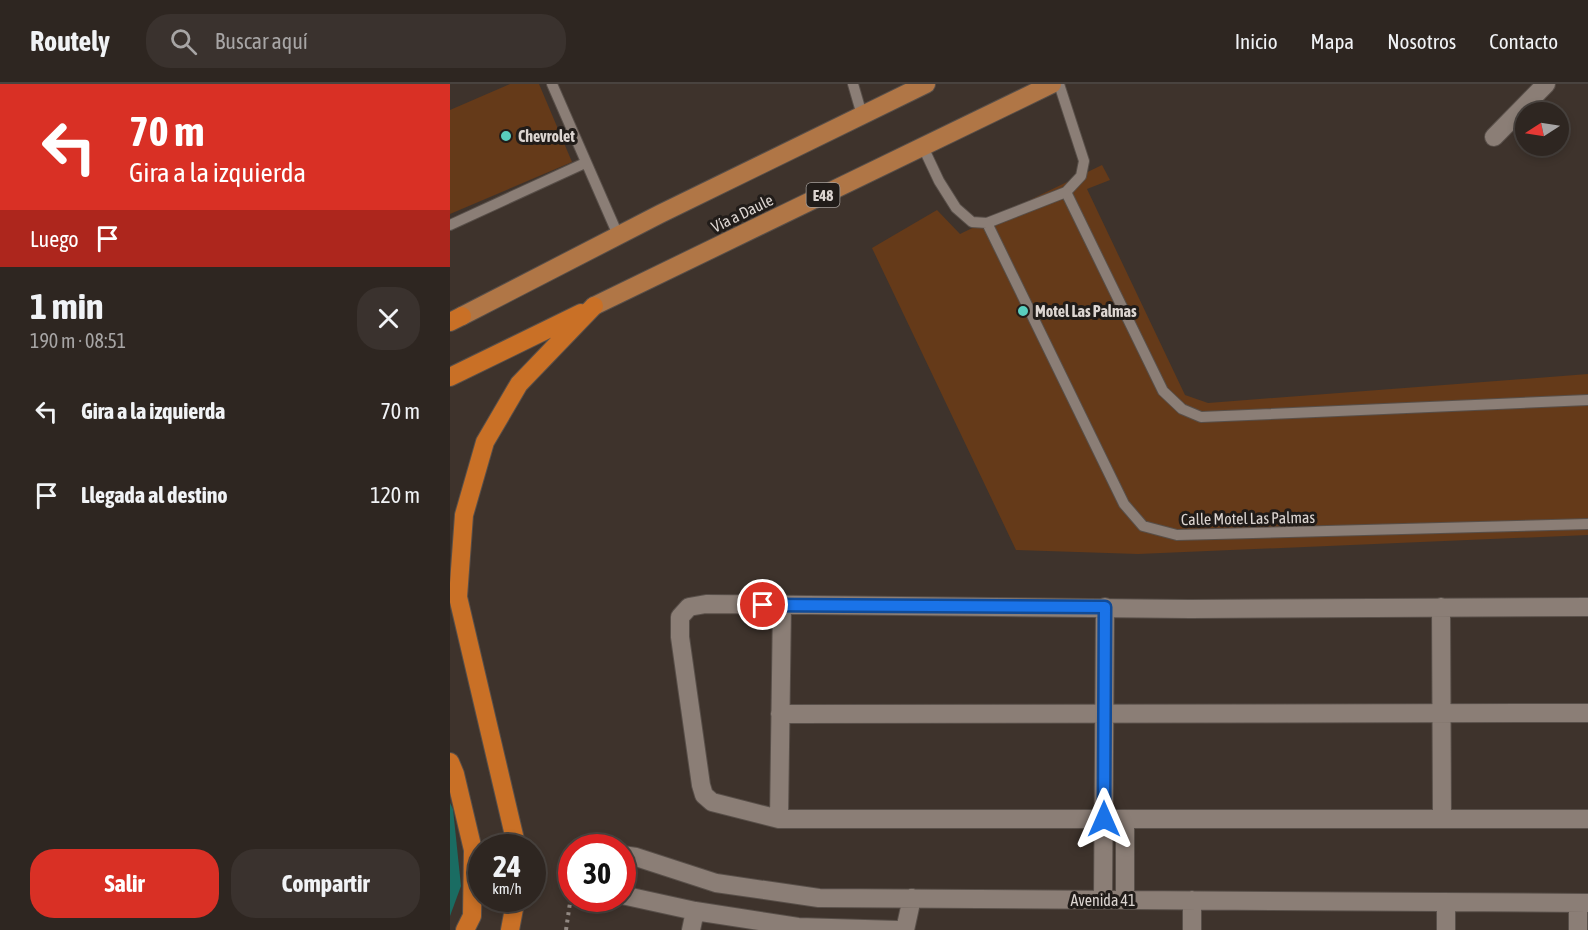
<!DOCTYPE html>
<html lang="es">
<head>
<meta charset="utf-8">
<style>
  body { margin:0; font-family:"Asap Condensed",sans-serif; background:#3a322e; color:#f1f3f6; height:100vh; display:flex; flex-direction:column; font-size:22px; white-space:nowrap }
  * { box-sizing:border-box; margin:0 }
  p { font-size:20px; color:#a7a5a5 }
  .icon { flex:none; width:33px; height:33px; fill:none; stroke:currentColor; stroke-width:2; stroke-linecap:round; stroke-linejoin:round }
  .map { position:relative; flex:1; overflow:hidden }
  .side { display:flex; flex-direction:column; background:#2e2621; width:450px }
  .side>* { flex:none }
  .hud { background:#d93025; color:#fff; overflow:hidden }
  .needle { width:39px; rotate:258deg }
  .buttons { position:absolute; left:1065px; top:18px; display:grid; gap:12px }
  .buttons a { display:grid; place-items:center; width:54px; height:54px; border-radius:50%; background:#2e2621; box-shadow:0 3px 9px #0003,0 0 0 2px #49433f; font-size:30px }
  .speed { position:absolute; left:18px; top:750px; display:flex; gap:12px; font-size:30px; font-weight:700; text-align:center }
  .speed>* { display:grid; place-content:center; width:78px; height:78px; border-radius:50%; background:#2e2621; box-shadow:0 3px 9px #0003,0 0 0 2px #49433f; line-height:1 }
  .speed small { font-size:15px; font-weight:400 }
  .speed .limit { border:9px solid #d22; background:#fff; color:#111 }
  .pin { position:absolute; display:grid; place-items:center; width:51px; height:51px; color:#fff; margin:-26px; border:3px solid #fff; border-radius:50%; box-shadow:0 2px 6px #0007 }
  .me { position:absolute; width:66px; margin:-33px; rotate:0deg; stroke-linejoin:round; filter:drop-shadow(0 0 4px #0008) }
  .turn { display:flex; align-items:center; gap:21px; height:126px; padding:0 30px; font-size:27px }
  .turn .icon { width:78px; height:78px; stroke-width:2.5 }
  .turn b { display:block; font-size:42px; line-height:51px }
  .then { display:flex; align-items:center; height:57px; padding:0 30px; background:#0003; gap:12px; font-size:22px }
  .round { display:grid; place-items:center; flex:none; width:63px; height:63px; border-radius:24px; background:#3a322e }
  .headline { display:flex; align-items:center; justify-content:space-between; height:102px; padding:0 30px }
  h1 { font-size:36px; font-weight:700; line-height:45px }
  .primary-button { display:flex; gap:12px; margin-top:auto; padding:12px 30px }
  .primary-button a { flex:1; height:69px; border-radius:24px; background:#d93025; color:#fff; font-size:24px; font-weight:700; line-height:69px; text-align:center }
  .primary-button a+a { background:#3a322e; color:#f1f3f6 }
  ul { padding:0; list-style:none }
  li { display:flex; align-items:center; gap:18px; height:84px; padding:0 30px }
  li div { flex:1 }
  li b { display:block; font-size:22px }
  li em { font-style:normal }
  header { display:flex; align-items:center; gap:36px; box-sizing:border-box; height:84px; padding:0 30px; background:#2e2621; border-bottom:2px solid #49433f }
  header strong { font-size:28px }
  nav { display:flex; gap:33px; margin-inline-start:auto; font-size:21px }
  .search { width:420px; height:54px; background:#3a322e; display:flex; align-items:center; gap:15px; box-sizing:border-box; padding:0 21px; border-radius:24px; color:#a7a5a5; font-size:22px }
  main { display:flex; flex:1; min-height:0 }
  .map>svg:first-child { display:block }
  .water { fill:#1a6c62 }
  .building { fill:#653a19 }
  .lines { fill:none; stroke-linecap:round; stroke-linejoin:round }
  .lane-casing { stroke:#584f49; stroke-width:12 }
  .street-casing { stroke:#584f49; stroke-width:20 }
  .primary-casing { stroke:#584f49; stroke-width:20 }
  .highway-casing { stroke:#584f49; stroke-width:20 }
  .path { stroke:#928983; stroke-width:4; stroke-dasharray:3 4.5; stroke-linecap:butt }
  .lane { stroke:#8b7e76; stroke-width:10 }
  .street { stroke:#8b7e76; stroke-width:18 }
  .primary { stroke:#b07646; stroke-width:18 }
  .highway { stroke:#c97026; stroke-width:18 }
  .route-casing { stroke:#114b97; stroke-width:15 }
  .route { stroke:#1a73e8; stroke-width:10 }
  .poi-dot { fill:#59cebe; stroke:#211c19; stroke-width:2 }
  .labels { text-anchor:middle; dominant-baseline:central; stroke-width:6; stroke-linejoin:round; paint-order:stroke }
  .shield { fill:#211c19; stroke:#a49e9a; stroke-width:1.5 }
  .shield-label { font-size:15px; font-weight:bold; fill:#dcd5d1 }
  .poi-label { font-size:16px; font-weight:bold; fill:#dcd5d1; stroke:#211c19; text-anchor:start }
  .street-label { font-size:16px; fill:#dcd5d1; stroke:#211c19 }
</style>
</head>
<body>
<header>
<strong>Routely</strong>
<div class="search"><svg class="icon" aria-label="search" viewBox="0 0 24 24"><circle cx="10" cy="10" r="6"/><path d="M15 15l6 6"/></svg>Buscar aquí</div>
<nav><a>Inicio</a><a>Mapa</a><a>Nosotros</a><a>Contacto</a></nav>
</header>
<main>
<section class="side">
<div class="hud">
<div class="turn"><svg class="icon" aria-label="left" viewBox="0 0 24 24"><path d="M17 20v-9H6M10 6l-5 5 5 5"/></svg><div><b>70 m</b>Gira a la izquierda</div></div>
<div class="then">Luego<svg class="icon" aria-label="arrive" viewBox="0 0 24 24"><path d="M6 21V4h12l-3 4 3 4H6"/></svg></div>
</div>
<div class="headline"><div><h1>1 min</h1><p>190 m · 08:51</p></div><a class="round"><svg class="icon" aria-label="close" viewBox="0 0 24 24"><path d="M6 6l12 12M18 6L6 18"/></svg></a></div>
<ul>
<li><svg class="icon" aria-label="left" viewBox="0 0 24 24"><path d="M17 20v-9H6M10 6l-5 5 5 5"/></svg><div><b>Gira a la izquierda</b></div><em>70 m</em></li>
<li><svg class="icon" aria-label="arrive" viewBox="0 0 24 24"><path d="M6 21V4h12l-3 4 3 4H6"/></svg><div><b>Llegada al destino</b></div><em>120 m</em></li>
</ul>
<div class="primary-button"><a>Salir</a><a>Compartir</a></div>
</section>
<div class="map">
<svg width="1138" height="846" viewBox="0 0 1138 846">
  <rect width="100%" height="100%" fill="#3e332c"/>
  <!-- water -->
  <path class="water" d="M0,719L3,725L11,802L0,832Z"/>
  <!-- building -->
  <path class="building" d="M60,0H89L122,78L0,130V26Z
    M652,81L660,96L637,105L735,311L758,319L1138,290V451L688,470L566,466L422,164L487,126L510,150Z"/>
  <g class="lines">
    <!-- lane casing -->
    <g class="lane-casing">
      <path id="lane" d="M102,0L168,151
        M403,0L412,31
        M473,63L489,97L506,124L522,138L537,139L616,108L631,92L634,77L609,0
        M616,108L713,307L732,325L751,333L1138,316
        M537,139L674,420L693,442L727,451L1138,440
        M0,141L135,79"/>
    </g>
    <!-- street casing -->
    <g class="street-casing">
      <path id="street" d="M1044,53L1096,0
        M991,523L992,734
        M1138,523L740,525L256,520L239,523L230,533V553L251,701L254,711L262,718L329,735H1138
        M330,630L1138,629
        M329,735L332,521
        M172,771L186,773L266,799L369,814L1138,819
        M172,811L245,827L348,843L448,846
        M653,816L655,523
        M675,816V735
        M1128,819V846
        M241,846L245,827
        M455,846L462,814
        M742,846V816
        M996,846V818"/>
    </g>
    <!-- primary casing -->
    <g class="primary-casing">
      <path id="primary" d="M144,222L602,0
        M12,232L210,130L476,0"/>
    </g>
    <!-- highway casing -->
    <g class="highway-casing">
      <path id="highway" d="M0,238L12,232
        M0,293L131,229
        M0,678L5,690L23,766L22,832L15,846
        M67,764L8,513L14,431L35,358L69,300L144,222
        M60,846L66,814"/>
    </g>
    <!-- path -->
    <path class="path" d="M116,846L122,805"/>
    <!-- lane -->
    <use href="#lane" class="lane"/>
    <!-- street -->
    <use href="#street" class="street"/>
    <!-- primary -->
    <use href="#primary" class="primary"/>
    <!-- highway -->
    <use href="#highway" class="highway"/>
  </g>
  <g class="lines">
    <!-- route casing -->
    <g class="route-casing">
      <path id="route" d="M313,521L655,523L654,735"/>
    </g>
    <!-- route -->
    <use href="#route" class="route"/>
  </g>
  <!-- markers -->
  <g class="poi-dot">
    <circle cx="56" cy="52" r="6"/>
    <circle cx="573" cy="227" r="6"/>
  </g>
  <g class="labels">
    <!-- shield labels -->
    <rect class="shield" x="356.5" y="99" width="33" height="24" rx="4.5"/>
    <g class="shield-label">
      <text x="373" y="111">E48</text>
    </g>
    <!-- poi labels -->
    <g class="poi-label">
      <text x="68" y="52">Chevrolet</text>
      <text x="585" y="227">Motel Las Palmas</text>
    </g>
    <!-- street labels -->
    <g class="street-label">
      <text transform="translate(292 129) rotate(-26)">Vía a Daule</text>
      <text transform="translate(798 434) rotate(-1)">Calle Motel Las Palmas</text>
      <text x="653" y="816">Avenida 41</text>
    </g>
  </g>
</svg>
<div class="buttons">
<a><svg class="needle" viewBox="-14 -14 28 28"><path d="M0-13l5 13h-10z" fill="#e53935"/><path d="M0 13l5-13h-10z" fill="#a7a5a5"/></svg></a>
</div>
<div class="speed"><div>24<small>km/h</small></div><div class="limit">30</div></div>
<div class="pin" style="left:313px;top:521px;background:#d93025"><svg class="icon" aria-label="arrive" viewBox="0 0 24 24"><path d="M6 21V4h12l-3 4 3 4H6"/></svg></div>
<svg class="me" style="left:654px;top:735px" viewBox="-20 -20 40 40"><path d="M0-17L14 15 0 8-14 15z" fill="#1a73e8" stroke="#fff" stroke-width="4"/></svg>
</div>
</main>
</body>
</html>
